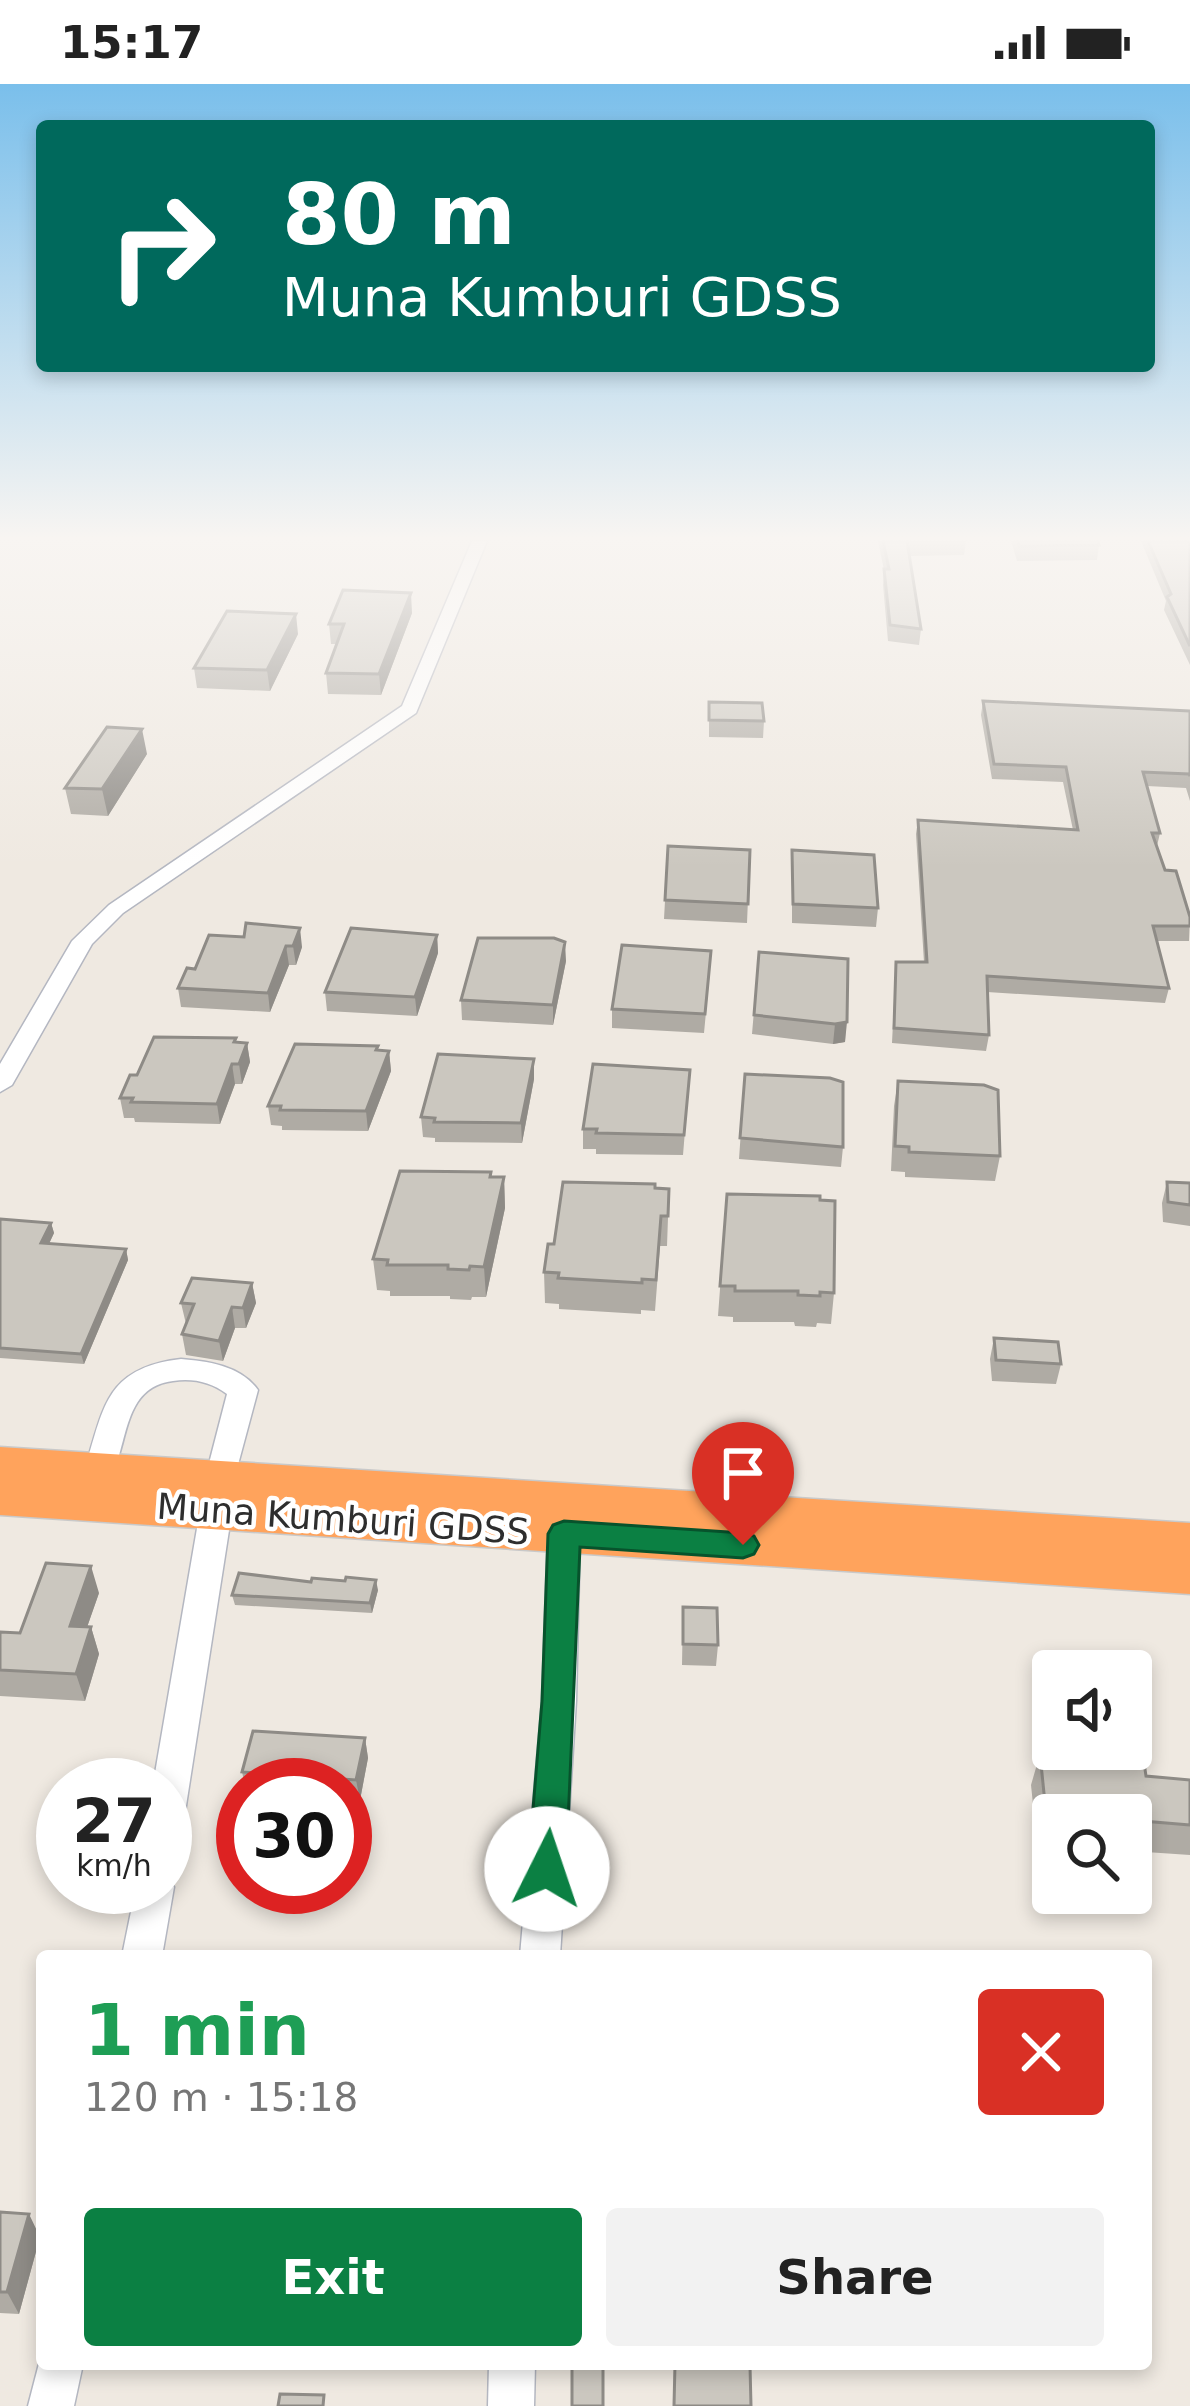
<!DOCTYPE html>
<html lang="en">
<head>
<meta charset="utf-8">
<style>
  body { margin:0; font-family:"DejaVu Sans",sans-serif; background:#f2f2f2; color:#222; height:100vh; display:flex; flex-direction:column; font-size:45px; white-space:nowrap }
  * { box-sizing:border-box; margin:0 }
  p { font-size:39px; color:#767676 }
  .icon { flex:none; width:66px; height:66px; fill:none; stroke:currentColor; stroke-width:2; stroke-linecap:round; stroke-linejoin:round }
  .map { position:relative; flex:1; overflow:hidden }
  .sheet { position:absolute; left:36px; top:1866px; width:1116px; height:420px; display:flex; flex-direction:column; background:#fff; border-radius:12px; box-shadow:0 6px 18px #0003 }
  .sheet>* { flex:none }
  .banner { position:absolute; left:36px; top:36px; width:1119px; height:252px; border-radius:12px; box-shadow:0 6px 18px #0003; background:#00695c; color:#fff; overflow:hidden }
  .tools { position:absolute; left:1032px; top:1566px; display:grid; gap:24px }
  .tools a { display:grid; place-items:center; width:120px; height:120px; border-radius:12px; background:#fff; box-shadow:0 6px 18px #0003; font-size:60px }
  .speed { position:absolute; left:36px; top:1674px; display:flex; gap:24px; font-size:60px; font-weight:700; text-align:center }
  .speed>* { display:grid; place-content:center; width:156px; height:156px; border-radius:50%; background:#fff; box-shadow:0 6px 18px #0003; line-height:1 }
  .speed small { font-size:30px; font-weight:400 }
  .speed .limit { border:18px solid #d22; background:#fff; color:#111 }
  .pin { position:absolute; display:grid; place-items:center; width:102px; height:102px; color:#fff; margin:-123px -51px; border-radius:50% 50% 50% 0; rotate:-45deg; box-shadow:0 0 12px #0007 }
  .pin .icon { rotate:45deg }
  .me { position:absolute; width:132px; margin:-66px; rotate:4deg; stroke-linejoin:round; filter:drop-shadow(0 0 9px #0008) }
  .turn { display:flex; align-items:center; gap:42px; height:252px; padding:0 48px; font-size:54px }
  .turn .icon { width:156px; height:156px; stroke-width:2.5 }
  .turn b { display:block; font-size:84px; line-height:102px }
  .round { display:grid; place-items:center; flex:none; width:126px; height:126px; border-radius:12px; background:#f2f2f2 }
  .head { display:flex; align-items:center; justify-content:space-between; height:204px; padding:0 48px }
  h1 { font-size:72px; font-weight:600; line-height:90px; color:#1e9e55 }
  .primary-button { display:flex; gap:24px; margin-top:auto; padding:24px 48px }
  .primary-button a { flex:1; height:138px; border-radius:12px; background:#0b8043; color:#fff; font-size:48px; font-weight:600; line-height:138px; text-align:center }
  .primary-button a+a { background:#f2f2f2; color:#222 }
  .status { display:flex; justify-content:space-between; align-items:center; height:84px; padding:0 60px; background:#fff; direction:ltr }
  .status svg { height:33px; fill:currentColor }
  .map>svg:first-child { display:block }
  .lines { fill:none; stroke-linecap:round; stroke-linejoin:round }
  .minor-casing { stroke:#b4b7c1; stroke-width:3 }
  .highway-casing { stroke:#c9c9c9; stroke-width:3 }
  .minor { fill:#fff; fill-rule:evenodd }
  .highway { fill:#ffa35c; fill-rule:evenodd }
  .wall { fill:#afaba4 }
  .shaded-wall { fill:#8e8b86 }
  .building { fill:#cbc7bf; stroke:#8e8b86; stroke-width:3 }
  .route { fill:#0b8043; stroke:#07532c; stroke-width:3 }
  .labels { text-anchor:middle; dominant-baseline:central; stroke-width:9; stroke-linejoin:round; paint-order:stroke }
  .street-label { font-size:36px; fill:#2e2e2e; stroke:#fff }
</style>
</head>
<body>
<div class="status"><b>15:17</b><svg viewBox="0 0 49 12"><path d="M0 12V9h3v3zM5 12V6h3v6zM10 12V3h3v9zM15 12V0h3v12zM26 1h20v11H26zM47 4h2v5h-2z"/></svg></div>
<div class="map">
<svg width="1190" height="2322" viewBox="0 0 1190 2322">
  <rect width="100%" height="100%" fill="#efe9e1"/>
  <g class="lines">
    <!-- minor casing -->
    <g class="minor-casing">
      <path id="minor" d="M472,457H487L416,629L123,829L92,860L12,1001L0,1008V980L72,857L109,821L402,622Z
        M181,1275C208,1277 241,1282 258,1306L232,1403L221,1407L210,1403L205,1395L227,1310C211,1298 193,1294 173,1297C122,1303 129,1360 110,1395L99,1399L88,1395L84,1387C104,1325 104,1284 181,1275Z
        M216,1415L227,1418L232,1427L183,1741L178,1753L165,1758V1701H153L200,1427L205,1418Z
        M564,1438L575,1441L580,1450L576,1617L560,1872H520L542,1617L548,1450L553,1441Z
        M165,1789L174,1803L162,1872H122L136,1803H165Z
        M42,2268V2280H83L74,2322H28Z
        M489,2280H535L534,2322H488Z"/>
    </g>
    <!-- highway casing -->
    <g class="highway-casing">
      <path id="highway" d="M0,1363L1190,1439V1510L0,1431Z"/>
    </g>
    <!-- minor -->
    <use href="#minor" class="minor"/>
    <!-- highway -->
    <use href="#highway" class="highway"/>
  </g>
  <!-- wall -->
  <path class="wall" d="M878,457H966L964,471L909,472L921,545L919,561L888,557L883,501L884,486Z
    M1011,457H1098L1099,461L1097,476L1017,477Z
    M1141,457H1190V581L1164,526L1166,517Z
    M412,529L381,611L328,610L326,589L337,560H331L329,540Z
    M298,550L270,607L197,604L194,584Z
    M983,617L1190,627V717L1186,704L1147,702L1160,749L1157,762L1165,786L1190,833L1189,857H1157L1169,904L1165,919L987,908L989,951L986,967L892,959L896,878H924L916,750L918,736L1073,746L1063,698L992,695L981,631Z
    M709,618L764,637L763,654L709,653Z
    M147,670L108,732L71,730L65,704Z
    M668,762L750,766L747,839L664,835Z
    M792,766L878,824L876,843L792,839Z
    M209,851L302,863L296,881H289L270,928L181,923L178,904L195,885Z
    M437,851L438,869L417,932L327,927L325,908Z
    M759,868L848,875L845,958L833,960L752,950Z
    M566,877L553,941L462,936L461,916Z
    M710,886L704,949L612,944V925Z
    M236,954V958L247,959L250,978L242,1000H235L220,1040L135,1038L134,1034H124L120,1014L137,991Z
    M378,966L389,967L391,987L368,1047L282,1046V1042L271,1041L268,1022Z
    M534,975V995L522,1059L435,1058V1054L423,1053L421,1033Z
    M690,986L683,1071L596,1070V1065H583V1045Z
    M745,990L843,1063L841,1083L739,1075Z
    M898,997L1000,1072L995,1097L905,1093V1088L891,1087L894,1022Z
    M491,1088V1093H504L505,1124L486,1213H472L471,1216L450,1215V1212H390V1207L377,1206L373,1175Z
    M1167,1098L1190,1099V1142L1163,1138L1162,1119Z
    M655,1104L669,1105L667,1162H660L655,1227L641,1226V1230L559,1225V1220L545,1219L544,1188L554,1160Z
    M727,1110L834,1209L831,1240L817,1239L816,1243L795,1242L794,1238H733V1233L718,1232Z
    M0,1135L51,1139L54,1149L49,1160L126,1165L128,1176L84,1280L0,1274Z
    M252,1199L256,1219L246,1244H235L223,1277L186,1271L182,1250L186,1240L181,1219Z
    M994,1254L1061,1280L1056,1300L992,1297L990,1275Z
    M378,1506L372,1529L235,1521L232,1511Z
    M99,1509L87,1543H91L99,1570L85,1617L0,1612V1548L20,1549Z
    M683,1523L718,1561L716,1582L682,1581Z
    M365,1654L368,1674L360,1716L345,1715V1701H245L242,1688Z
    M1098,1665H1131L1146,1692L1190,1696V1771L1131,1767V1731H1053V1760L1037,1759L1031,1701L1040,1670L1095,1674Z
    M0,2128L40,2153L19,2230L0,2229Z"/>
  <!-- shaded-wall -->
  <path class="shaded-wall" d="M411,509L412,529L381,611L379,590Z
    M296,530L298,550L270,607L267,586Z
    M142,645L147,670L108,732L102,705Z
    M300,844L302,863L296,881L293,862Z
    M437,851L438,869L417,932L415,913Z
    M565,858L566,877L553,941V921Z
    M286,862L289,881L270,928L268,909Z
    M847,938L845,958L833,960L835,940Z
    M247,959L250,978L242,1000L239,980Z
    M389,967L391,987L368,1047L366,1027Z
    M534,975V995L522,1059L521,1039Z
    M232,980L235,1000L220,1040L217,1020Z
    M504,1093L505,1124L486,1213L484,1183Z
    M51,1139L54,1149L44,1170L41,1159Z
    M126,1165L128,1176L84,1280L81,1270Z
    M252,1199L256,1219L246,1244L243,1224Z
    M232,1223L235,1244L223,1277L219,1257Z
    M91,1482L99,1509L78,1569L70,1542Z
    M376,1496L378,1506L372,1529L370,1519Z
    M91,1543L99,1570L85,1617L76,1590Z
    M365,1654L368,1674L360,1716L356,1696Z
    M29,2130L40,2153L19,2230L7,2208Z"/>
  <!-- building -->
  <path class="building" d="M883,457H907L921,545L890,541L884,485H889Z
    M1018,457H1098L1099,461L1019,462Z
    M1148,457H1190V562L1167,513L1171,510Z
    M343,506L411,509L379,590L326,589L344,540H329Z
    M227,527L296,530L267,586L194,584Z
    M983,617L1190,627V692L1189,690L1143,688L1160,749H1152L1165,786L1176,787L1190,833V842H1153L1169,904L987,892L989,951L894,944L896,878H927L918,736L1078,746L1066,683L994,680Z
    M709,618L762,619L764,637L709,636Z
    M107,643L142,645L102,705L65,704Z
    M668,762L750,766L748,820L665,816Z
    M792,766L874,771L878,824L793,820Z
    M246,839L300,844L293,862H286L268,909L178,904L187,884L195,885L209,851L244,853Z
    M351,844L437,851L415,913L325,908Z
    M478,854H554L565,858L553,921L461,916Z
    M622,861L711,867L705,930L612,925Z
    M759,868L848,875L847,938L835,940L754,931Z
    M154,953L236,954L234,958L247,959L239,980H232L217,1020L131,1018L133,1014H120L130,991H137Z
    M295,960L378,962L376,966L389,967L366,1027L280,1026L281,1022H268Z
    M438,970L534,975L521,1039L434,1038L435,1034L421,1033Z
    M593,980L690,986L684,1051L596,1049L597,1045H583Z
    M745,990L830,994L843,998V1063L740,1054Z
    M898,997L984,1001L998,1006L1000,1072L909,1068V1063L895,1062Z
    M400,1087L491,1088L490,1093H504L484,1183L470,1182L469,1186L448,1185V1181H387L388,1176L373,1175Z
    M563,1098L655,1100V1104L669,1105L668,1132H661L656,1196L642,1195V1199L558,1194L559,1189L544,1188L548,1160H554Z
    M1167,1098L1190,1099V1121L1168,1118Z
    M727,1110L820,1112V1116L835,1117L834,1209L820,1208V1212L798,1211V1207H735V1202H720Z
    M0,1135L51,1139L41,1159L126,1165L81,1270L0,1264Z
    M192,1194L252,1199L243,1224L232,1223L219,1257L182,1250L194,1220L181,1219Z
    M994,1254L1058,1258L1061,1280L996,1276Z
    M46,1479L91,1482L70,1542L91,1543L76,1590L0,1586V1548L20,1549Z
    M239,1489L311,1498L312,1494L345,1497L346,1493L376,1496L370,1519L232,1511Z
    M683,1523L717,1524L718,1561L683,1560Z
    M253,1647L365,1654L356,1696L242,1688Z
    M1099,1665H1142L1146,1692L1190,1696V1741L1131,1736V1731L1046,1729L1040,1670L1100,1674Z
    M0,2128L29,2130L7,2208H0Z
    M675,2280L750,2282L751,2322H674Z
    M572,2284H603V2322H572Z
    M280,2310L324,2311L323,2322H278Z"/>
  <!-- sky -->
  <linearGradient id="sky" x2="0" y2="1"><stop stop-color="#7abfeb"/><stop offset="0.58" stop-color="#f8f5f2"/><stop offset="1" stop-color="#f8f5f2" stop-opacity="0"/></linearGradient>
  <rect width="1190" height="783" fill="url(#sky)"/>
  <!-- route -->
  <path class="route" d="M564,1437L743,1449L754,1452L759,1461L754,1470L743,1474L580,1463L566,1785L560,1797L547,1803L533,1797L528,1785L542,1617L548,1450L553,1441Z"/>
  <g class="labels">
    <!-- street labels -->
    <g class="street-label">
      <text transform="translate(343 1435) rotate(4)">Muna Kumburi GDSS</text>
    </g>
  </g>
</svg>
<div class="tools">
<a><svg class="icon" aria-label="sound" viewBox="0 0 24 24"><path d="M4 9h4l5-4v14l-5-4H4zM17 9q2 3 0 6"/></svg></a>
<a><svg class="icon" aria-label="search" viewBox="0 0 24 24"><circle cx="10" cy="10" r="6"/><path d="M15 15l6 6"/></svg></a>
</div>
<div class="speed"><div>27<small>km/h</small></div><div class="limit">30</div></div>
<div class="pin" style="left:743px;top:1461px;background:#d93025"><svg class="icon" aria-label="arrive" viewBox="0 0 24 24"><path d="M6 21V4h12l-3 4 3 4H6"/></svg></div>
<svg class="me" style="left:547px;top:1785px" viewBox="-20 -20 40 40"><circle r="19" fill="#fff"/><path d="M0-13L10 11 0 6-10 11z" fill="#0b8043"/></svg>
<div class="banner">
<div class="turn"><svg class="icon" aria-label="right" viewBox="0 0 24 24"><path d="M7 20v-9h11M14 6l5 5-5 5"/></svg><div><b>80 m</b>Muna Kumburi GDSS</div></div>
</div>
<section class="sheet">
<div class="head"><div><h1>1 min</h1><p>120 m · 15:18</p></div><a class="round" style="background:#d93025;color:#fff"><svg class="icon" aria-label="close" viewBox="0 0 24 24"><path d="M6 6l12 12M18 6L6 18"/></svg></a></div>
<div class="primary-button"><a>Exit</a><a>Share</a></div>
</section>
</div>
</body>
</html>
